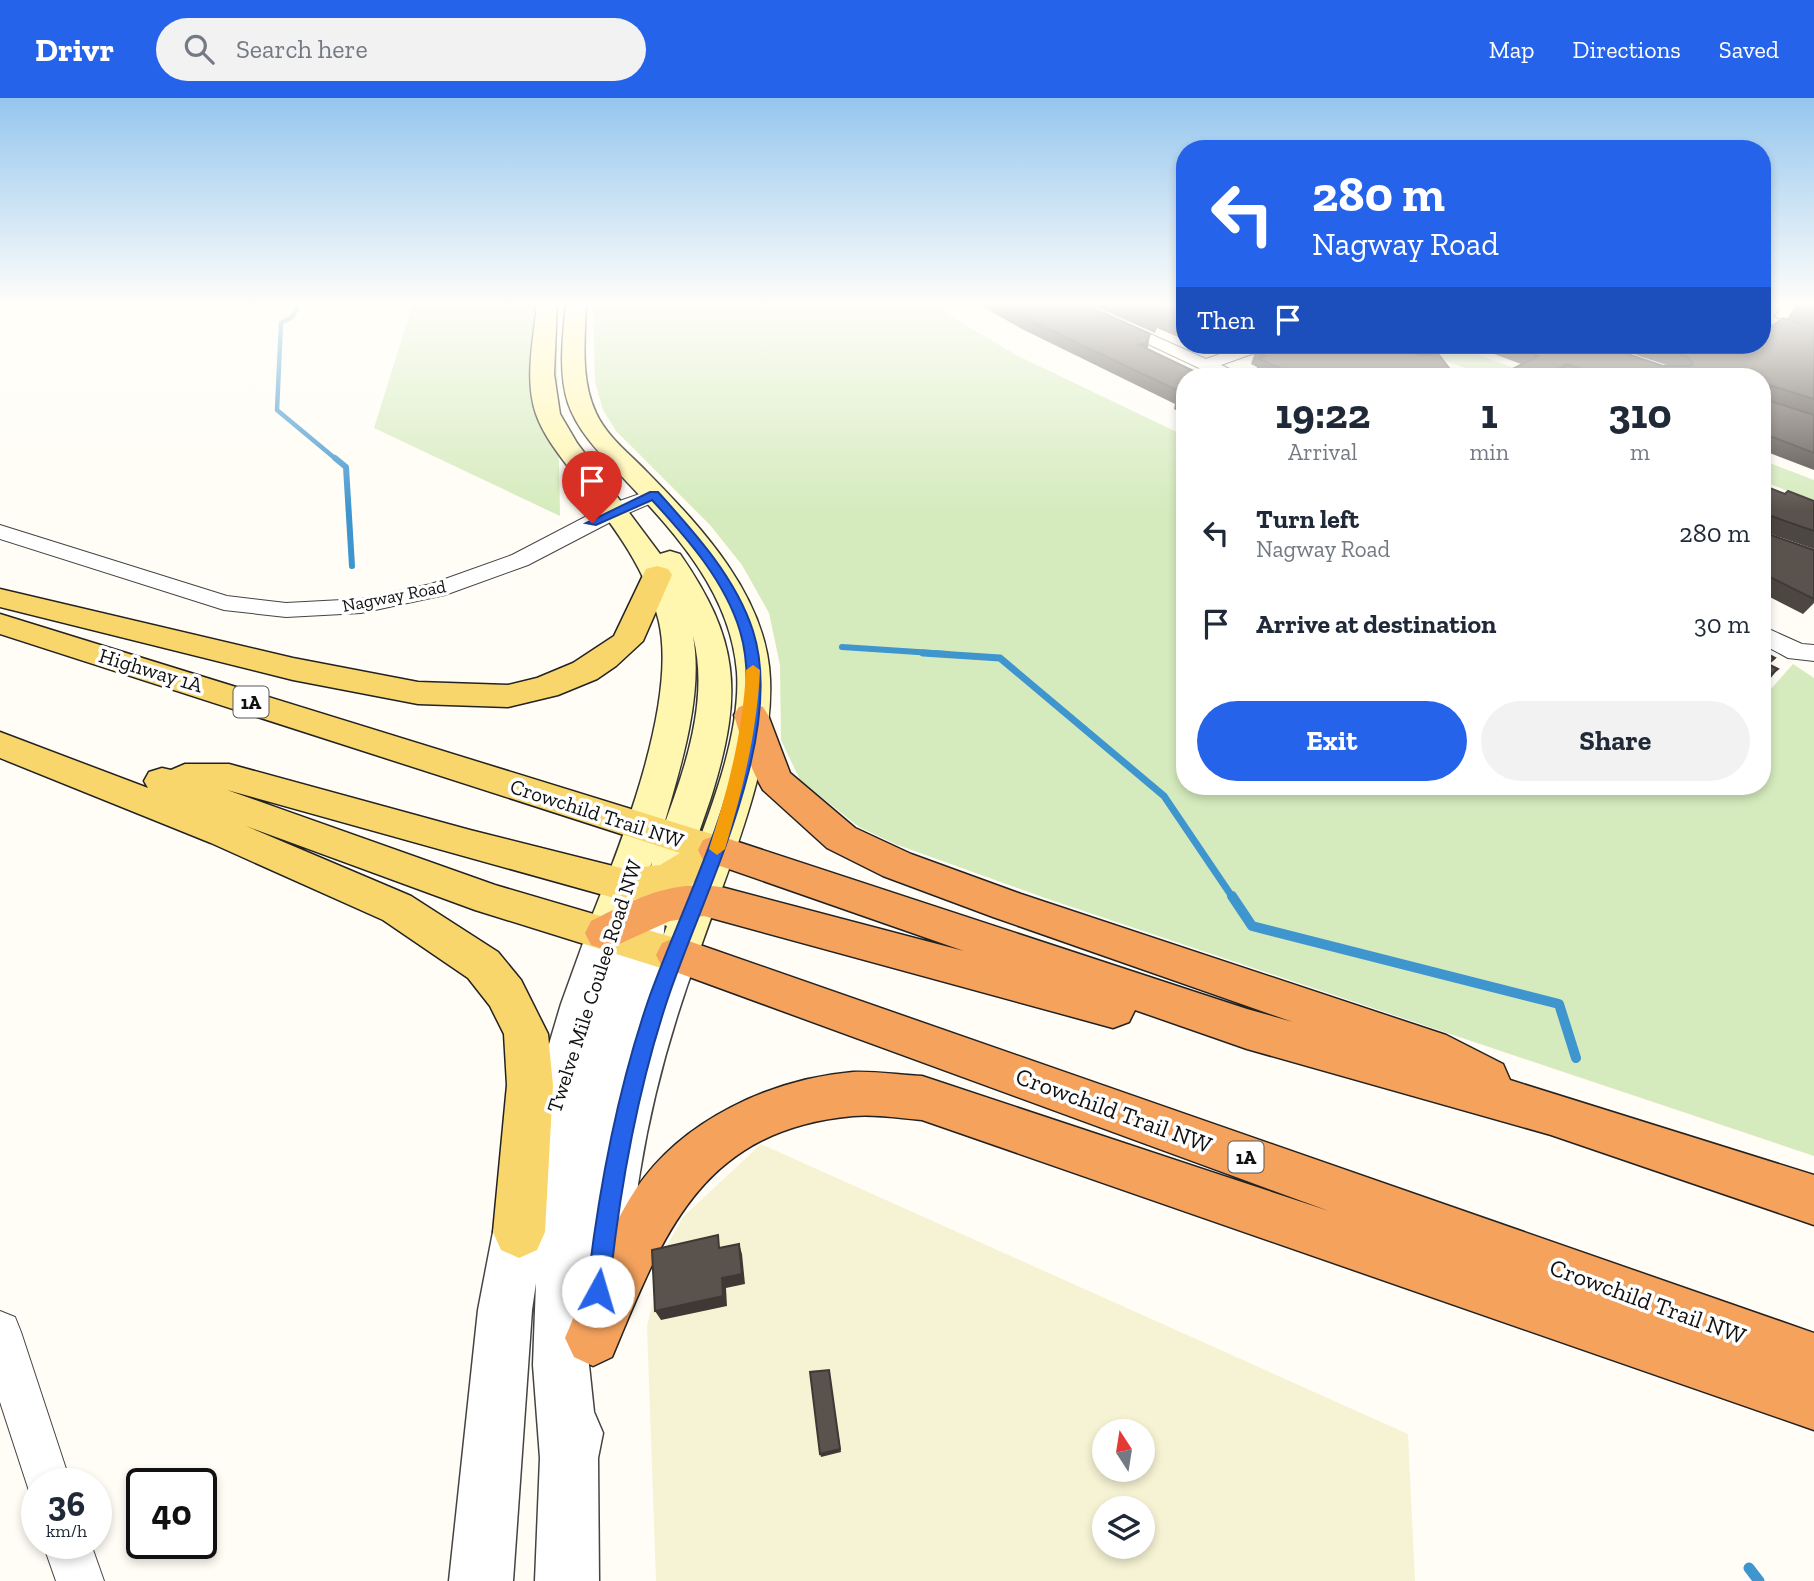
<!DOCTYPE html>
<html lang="en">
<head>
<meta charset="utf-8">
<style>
  body { margin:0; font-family:"Zilla Slab",serif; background:#f2f2f3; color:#1f2937; height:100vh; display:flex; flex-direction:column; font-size:26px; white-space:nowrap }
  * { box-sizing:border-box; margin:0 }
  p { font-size:23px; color:#747a83 }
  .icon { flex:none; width:38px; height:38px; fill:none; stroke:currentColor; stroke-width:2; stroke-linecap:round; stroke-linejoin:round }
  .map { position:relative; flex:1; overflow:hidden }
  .drawer { position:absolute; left:1176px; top:270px; width:595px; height:427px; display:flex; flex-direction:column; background:#fff; border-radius:28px; box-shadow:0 4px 10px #0003 }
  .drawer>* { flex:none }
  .guide { position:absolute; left:1176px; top:42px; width:595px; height:214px; border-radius:28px; box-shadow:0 4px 10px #0003; background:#2563eb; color:#fff; overflow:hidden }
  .needle { width:46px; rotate:348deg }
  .controls { position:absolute; left:1092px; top:1321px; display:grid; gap:14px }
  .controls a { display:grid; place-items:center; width:63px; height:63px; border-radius:50%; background:#fff; box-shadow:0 4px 10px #0003; font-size:35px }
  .speed { position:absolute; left:21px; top:1370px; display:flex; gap:14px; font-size:35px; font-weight:700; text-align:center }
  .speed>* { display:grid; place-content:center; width:91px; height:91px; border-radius:50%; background:#fff; box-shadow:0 4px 10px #0003; line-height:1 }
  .speed small { font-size:18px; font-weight:400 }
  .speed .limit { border:4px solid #111; border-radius:10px; background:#fff; color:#111 }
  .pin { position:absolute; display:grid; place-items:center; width:60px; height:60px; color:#fff; margin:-72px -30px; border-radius:50% 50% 50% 0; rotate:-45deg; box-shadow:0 0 7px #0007 }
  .pin .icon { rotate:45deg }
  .me { position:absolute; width:77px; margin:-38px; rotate:6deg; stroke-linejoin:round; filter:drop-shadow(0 0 5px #0008) }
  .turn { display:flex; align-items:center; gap:24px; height:147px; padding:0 21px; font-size:32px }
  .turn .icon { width:91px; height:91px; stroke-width:2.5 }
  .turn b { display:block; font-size:49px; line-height:60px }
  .then { display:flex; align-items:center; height:66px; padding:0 21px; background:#0003; gap:14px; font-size:26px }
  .eta { display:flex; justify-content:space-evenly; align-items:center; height:119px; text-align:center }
  .eta b { font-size:42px; font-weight:800; line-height:49px }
  .action { display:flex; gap:14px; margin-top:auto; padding:14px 21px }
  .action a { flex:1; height:80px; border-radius:42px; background:#2563eb; color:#fff; font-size:28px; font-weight:800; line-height:80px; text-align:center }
  .action a+a { background:#f2f2f3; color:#1f2937 }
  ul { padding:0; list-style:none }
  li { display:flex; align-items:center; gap:21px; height:91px; padding:0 21px }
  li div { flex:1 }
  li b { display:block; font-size:26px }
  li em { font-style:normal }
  header { display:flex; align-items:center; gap:42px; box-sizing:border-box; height:98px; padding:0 35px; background:#2563eb; color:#fff }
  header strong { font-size:33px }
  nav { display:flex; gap:38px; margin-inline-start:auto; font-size:24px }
  .search { width:490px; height:63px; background:#f2f2f3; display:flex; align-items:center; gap:18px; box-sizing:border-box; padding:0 24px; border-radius:38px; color:#747a83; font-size:26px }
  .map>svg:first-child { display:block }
  .farmland { fill:#f6f3d4; fill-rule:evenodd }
  .green { fill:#d5ebbd }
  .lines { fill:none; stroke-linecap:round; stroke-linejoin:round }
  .stream-far4 { stroke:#3f96cf; stroke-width:4.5 }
  .stream-far3 { stroke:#3f96cf; stroke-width:6 }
  .stream-far2 { stroke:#3f96cf; stroke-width:7 }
  .stream-far1 { stroke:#3f96cf; stroke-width:10 }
  .stream { stroke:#3f96cf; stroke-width:11 }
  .minor-casing { stroke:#444; stroke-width:2 }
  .tertiary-casing { stroke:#444; stroke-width:3 }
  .secondary-casing { stroke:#333; stroke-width:3 }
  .primary-casing { stroke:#222; stroke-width:3 }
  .motorway-casing { stroke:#222; stroke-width:3 }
  .minor { fill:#fff; fill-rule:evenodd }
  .tertiary { fill:#fff; fill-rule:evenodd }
  .secondary { fill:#fff6b0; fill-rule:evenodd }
  .primary { fill:#f9d66b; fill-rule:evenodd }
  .motorway { fill:#f5a25d; fill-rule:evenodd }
  .wall { fill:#4d4742 }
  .shaded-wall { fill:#3f3936 }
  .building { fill:#5a524d; stroke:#3f3936; stroke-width:2 }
  .route { fill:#2563eb; stroke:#184099; stroke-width:2 }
  .slow { fill:#f59e0b }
  .labels { text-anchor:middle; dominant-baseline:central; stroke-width:7; stroke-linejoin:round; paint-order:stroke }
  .far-street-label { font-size:18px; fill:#111; stroke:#fff }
  .shield { fill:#fff; stroke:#585858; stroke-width:2 }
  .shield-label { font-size:19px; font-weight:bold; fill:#111 }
  .street-label { font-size:21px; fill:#111; stroke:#fff }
  .near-street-label { font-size:24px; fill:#111; stroke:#fff }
</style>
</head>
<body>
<header>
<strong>Drivr</strong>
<div class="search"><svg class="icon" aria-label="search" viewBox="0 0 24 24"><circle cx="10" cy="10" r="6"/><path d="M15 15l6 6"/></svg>Search here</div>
<nav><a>Map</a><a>Directions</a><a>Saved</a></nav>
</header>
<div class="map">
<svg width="1814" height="1483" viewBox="0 0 1814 1483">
  <rect width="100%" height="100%" fill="#fffdf5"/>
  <!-- farmland -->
  <path class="farmland" d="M761,1046L1408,1336L1415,1483H656L647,1228L668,1146L683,1119ZM1104,1334H1143V1372H1104ZM1104,1410H1143V1449H1104Z"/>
  <!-- green -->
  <path class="green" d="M413,205H556L560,418L374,330Z
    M593,205H929L1016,257L1185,338V688H1762V601L1793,566L1814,580V1058L1045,800L895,746L859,729L800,682L781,642L780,567L769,515L742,467L710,427L616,333L603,312L595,284Z
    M1403,247H1453L1535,278H1487Z
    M1762,362L1814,382V403L1762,383Z"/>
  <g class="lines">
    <!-- stream-far4 -->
    <path class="stream-far4" d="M284,205L298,209L292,219L281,225L277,312L337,362"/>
    <!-- stream-far3 -->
    <path class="stream-far3" d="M335,360L346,369L352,468
      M842,549L948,556"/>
    <!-- stream-far2 -->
    <path class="stream-far2" d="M923,555L1000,560L1164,698L1233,800"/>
    <!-- stream-far1 -->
    <path class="stream-far1" d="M1232,798L1252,828L1559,906L1576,960"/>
    <!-- stream -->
    <path class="stream" d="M1749,1470L1759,1483"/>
    <!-- minor casing -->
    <g class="minor-casing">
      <path id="minor" d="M1061,205H1081L1206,261L1245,247H1269L1266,251L1221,267L1236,274L1239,278H1216Z
        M1768,205H1784L1773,219L1814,233V243L1762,226V212Z
        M654,391L661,393L664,397L661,401L624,417L528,467L445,497L361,515L286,519L224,512L0,441V427L227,498L286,505L361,501L431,486L512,457L608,407Z
        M1762,528L1802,546L1814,547V563L1788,560L1762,546Z
        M0,1213L15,1219L21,1234L71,1386H37V1404L32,1402L0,1304Z
        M43,1446H91L104,1483H56Z"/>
    </g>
    <!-- tertiary casing -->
    <g class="tertiary-casing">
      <path id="tertiary" d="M646,796L660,800L666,812L663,844L677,839L692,845L698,857C672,928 652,999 640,1074C632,1119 632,1186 615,1226L596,1234L589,1231V1267L594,1314L603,1335L598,1360L599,1483H535L540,1360L533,1267L536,1185L532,1212L513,1483H449L478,1212L493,1134L561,906L591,823L606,818L621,823L623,828L626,812L632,800Z"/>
    </g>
    <!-- secondary casing -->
    <g class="secondary-casing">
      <path id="secondary" d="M537,205H557L554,276L560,316L577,345L660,456L670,453L680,456C739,541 743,594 713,693C706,716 696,739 691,764C712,708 741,634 737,574C731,497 678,438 628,385C605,360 579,337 568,305C558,274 563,237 566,205H586C585,242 580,281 596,315C607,339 630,356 648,375C702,430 767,499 770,581C774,668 726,775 698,857L692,869L677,875L662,869L656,857L667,828L655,824C645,805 647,785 652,764L621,847L606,852L591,847L585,835C617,757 678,607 659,524C646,468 609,423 575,378C561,359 544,339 536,316C524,281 534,240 537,205ZM693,538C710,603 684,673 662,733C679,675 704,598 693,538Z"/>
    </g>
    <!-- primary casing -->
    <g class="primary-casing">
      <path id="primary" d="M657,468L668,471L672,477L643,543L616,568L597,581L558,597L508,609L418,606L293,582L0,509V491L293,560L418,584L508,587L537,580L573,565L614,538L646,471Z
        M0,516L731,742L736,752L731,762L682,792L625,803L227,692L495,787L692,845L698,857L692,869L677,875L475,812L246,728L411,798L498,854L521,882L548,936L553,987L545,1134L537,1152L519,1160L501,1152L493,1134L507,987L504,936L490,908L468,880L383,822L211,745L0,660V634L148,690L144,683L149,674L162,670L171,672L185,666H229L470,732L625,771L660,767L680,755L0,536Z"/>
    </g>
    <!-- motorway casing -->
    <g class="motorway-casing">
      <path id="motorway" d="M751,605L763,609L768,617L790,675L855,730L911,756L1021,796L1446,937L1503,966L1510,982L1814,1077V1127L1551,1037L1247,951L1135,912L1129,924L1113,930L704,818L670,823L606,852L591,847L585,835L591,823L601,818C639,798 681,780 725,790L964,853L703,762L698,752L703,742L717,737L1247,911L1293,924L993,819L883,778L827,750L763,692C749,668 742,643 734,617L739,609Z
        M677,839L1814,1235V1332L922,1022C899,1020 876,1016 853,1018C700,1032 663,1137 612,1259L593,1268L574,1259L565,1240C586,1190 606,1137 636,1091C682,1022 771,981 853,974C876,973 899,977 922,978L1329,1113L662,869L656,857L662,845Z"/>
    </g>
    <!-- minor -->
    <use href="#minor" class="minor"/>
    <!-- tertiary -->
    <use href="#tertiary" class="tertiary"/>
    <!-- secondary -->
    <use href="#secondary" class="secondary"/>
    <!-- primary -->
    <use href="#primary" class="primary"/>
    <!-- motorway -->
    <use href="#motorway" class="motorway"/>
  </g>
  <!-- wall -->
  <path class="wall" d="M976,205H1082L1150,236L1147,251L1185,278V317L1174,311L1175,306L1024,232Z
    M1087,205H1185V242L1157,230L1155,235Z
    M1814,205V372L1762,352V278H1499L1521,266L1470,247H1601L1663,268H1669L1607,247H1762L1772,228L1810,229L1787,221L1795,209Z
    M1255,254L1455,278H1266L1256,274L1257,269L1251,266Z
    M1762,387L1785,396L1814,403V451L1771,436V437L1814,452V505L1803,516L1762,495Z"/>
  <!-- shaded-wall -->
  <path class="shaded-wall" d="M1150,236L1148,249L1144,257L1139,247Z
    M1567,266L1561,278H1545Z
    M1778,571L1766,586L1762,588V583Z
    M739,1146L742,1156L745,1186L726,1190L727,1208L661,1222L655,1213L722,1180Z
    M829,1272L841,1354L821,1359L820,1356Z"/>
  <!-- building -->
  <path class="building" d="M999,205H1082L1150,236L1146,245L1139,247L1204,278H1185V302L1177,298L1183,295L1025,220Z
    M1116,205H1185V229L1159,218L1157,223Z
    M1799,205H1814V215L1795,209Z
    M1783,220L1814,231V301L1769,287L1770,303L1814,317V355L1762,335V278H1602L1567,266L1545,278H1499L1538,258L1509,247H1601L1663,268H1690L1693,265L1688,259L1652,247H1762V227L1765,226L1772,228Z
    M1271,247H1392L1420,257H1439L1455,278H1298L1259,261L1265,258L1255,254Z
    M1762,387L1785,396L1788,393L1814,403V433L1771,418V437L1814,452V501L1762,475Z
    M1762,553L1775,560L1768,566L1778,571L1762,583Z
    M718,1137L719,1150L739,1146L742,1176L722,1180L723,1198L655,1213L652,1152Z
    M829,1272L840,1351L820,1356L810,1274Z"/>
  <!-- sky -->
  <linearGradient id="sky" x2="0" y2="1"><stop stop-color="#95c6ee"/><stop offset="0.5" stop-color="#fffefa"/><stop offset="1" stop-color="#fffefa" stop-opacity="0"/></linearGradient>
  <rect width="1814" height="412" fill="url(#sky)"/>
  <!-- route -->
  <path class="route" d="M650,394H658C695,435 736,480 753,533C787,639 700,802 667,903C636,997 619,1095 609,1193L606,1201L598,1204L590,1201L587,1193C598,1095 616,997 648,903C683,802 772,640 740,533C725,483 687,440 652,402L596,427L586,425Z"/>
  <!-- slow -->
  <path class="slow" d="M753,567L760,572C757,634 743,691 725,751L717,757L709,751C728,691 743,635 746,572Z"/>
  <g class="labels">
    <!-- far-street labels -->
    <g class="far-street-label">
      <text transform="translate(394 498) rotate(-11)">Nagway Road</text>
    </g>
    <!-- shield labels -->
    <g class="shield">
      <rect x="233.5" y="588.5" width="35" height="31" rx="5"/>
      <rect x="1228.5" y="1043.5" width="35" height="31" rx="5"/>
    </g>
    <g class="shield-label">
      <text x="251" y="604">1A</text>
      <text x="1246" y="1059">1A</text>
    </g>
    <!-- street labels -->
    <g class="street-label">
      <text transform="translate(151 572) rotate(17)">Highway 1A</text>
      <text transform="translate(597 715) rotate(18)">Crowchild Trail NW</text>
      <text transform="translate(594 888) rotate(-72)">Twelve Mile Coulee Road NW</text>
    </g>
    <!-- near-street labels -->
    <g class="near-street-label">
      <text transform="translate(1114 1012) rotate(20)">Crowchild Trail NW</text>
      <text transform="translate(1648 1203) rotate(20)">Crowchild Trail NW</text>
    </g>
  </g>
</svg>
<div class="controls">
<a><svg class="needle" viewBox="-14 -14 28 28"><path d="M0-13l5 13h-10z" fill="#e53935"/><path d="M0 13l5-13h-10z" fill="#747a83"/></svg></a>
<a><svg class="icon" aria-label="layers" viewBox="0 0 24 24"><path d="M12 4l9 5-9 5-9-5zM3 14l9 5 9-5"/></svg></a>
</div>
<div class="speed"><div>36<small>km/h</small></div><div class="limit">40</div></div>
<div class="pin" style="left:592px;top:425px;background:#d93025"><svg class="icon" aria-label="arrive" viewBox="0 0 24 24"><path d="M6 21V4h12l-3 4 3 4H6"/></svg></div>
<svg class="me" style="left:598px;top:1193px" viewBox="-20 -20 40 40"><circle r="19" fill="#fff"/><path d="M0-13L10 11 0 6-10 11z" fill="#2563eb"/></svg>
<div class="guide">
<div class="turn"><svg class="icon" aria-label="left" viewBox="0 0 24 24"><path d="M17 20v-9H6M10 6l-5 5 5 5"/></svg><div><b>280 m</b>Nagway Road</div></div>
<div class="then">Then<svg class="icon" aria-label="arrive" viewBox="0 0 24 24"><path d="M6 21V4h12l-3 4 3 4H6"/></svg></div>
</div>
<section class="drawer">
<div class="eta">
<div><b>19:22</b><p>Arrival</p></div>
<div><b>1</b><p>min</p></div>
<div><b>310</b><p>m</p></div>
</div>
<ul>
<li><svg class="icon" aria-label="left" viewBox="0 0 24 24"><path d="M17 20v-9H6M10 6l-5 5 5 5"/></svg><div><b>Turn left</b><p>Nagway Road</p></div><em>280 m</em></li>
<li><svg class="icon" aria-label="arrive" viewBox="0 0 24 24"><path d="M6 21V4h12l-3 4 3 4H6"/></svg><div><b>Arrive at destination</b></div><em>30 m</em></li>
</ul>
<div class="action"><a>Exit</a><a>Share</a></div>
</section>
</div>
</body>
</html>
